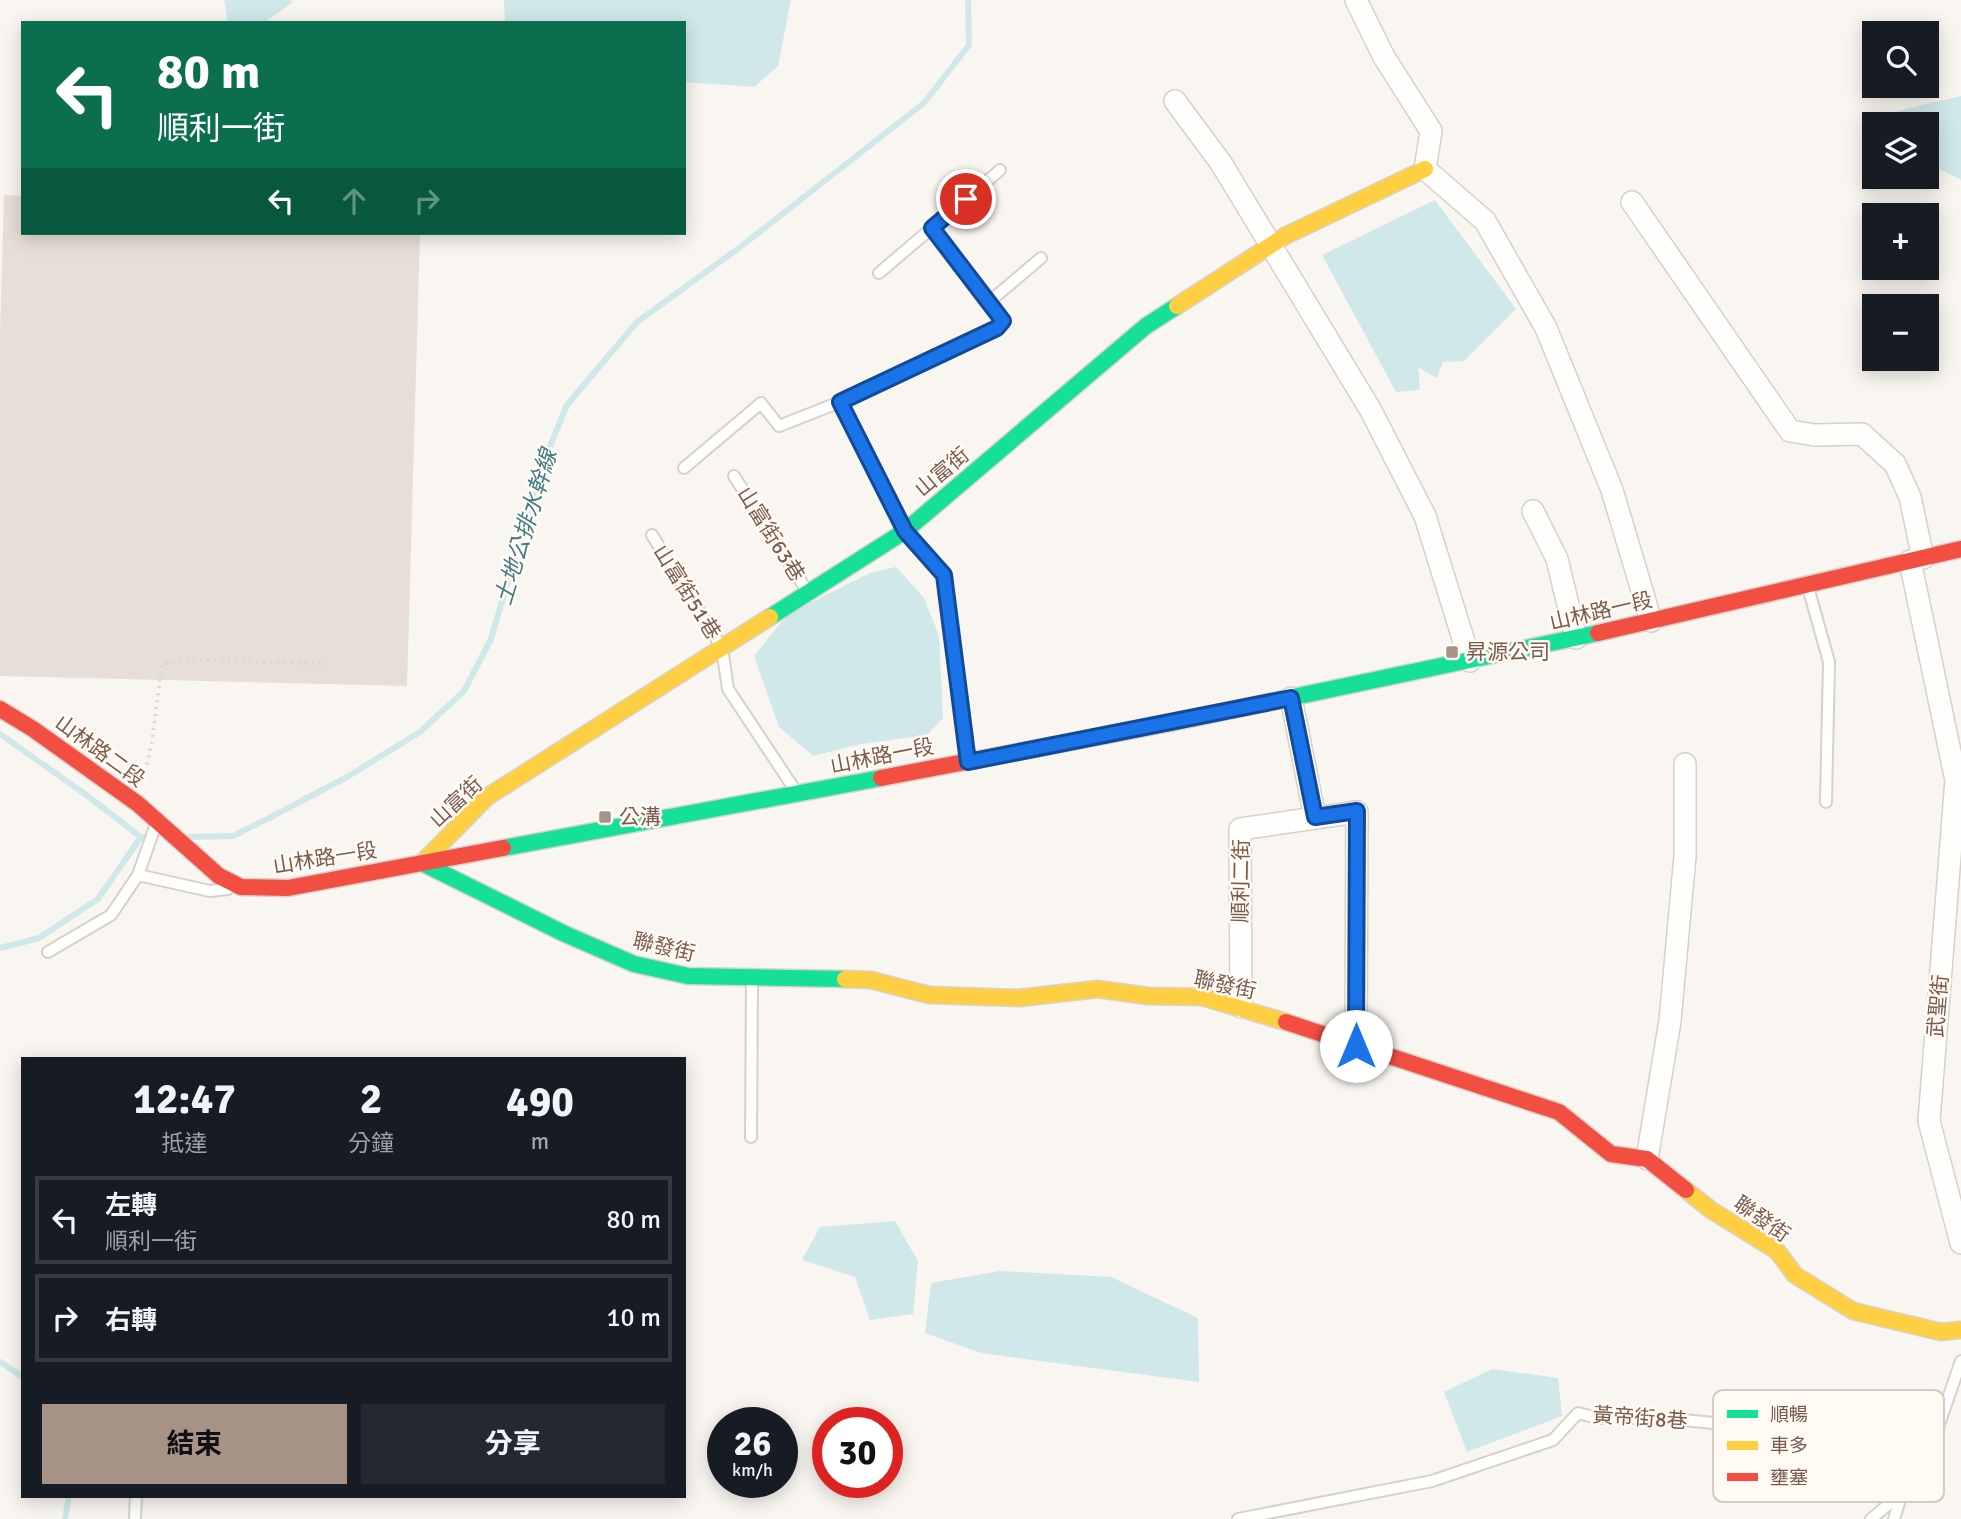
<!DOCTYPE html>
<html lang="zh-TW">
<head>
<meta charset="utf-8">
<style>
  body { margin:0; font-family:Signika,"Noto Sans TC",sans-serif; background:#242831; color:#f1f3f6; height:100vh; display:flex; flex-direction:column; font-size:26px; white-space:nowrap }
  * { box-sizing:border-box; margin:0 }
  p { font-size:23px; color:#9ea1a6 }
  .icon { flex:none; width:38px; height:38px; fill:none; stroke:currentColor; stroke-width:2; stroke-linecap:round; stroke-linejoin:round }
  .map { position:relative; flex:1; overflow:hidden }
  .drawer { position:absolute; left:21px; top:1057px; width:665px; height:441px; display:flex; flex-direction:column; background:#171b24; border-radius:0px; box-shadow:0 4px 18px #0003 }
  .drawer>* { flex:none }
  .top-card { position:absolute; left:21px; top:21px; width:665px; height:214px; border-radius:0px; box-shadow:0 4px 18px #0003; background:#0b6e4f; color:#fff; overflow:hidden }
  .fabs { position:absolute; left:1862px; top:21px; display:grid; gap:14px }
  .fabs a { display:grid; place-items:center; width:77px; height:77px; border-radius:0px; background:#171b24; box-shadow:0 4px 18px #0003; font-size:35px }
  .speed { position:absolute; left:707px; top:1407px; display:flex; gap:14px; font-size:35px; font-weight:700; text-align:center }
  .speed>* { display:grid; place-content:center; width:91px; height:91px; border-radius:50%; background:#171b24; box-shadow:0 4px 18px #0003; line-height:1 }
  .speed small { font-size:18px; font-weight:400 }
  .speed .limit { border:10px solid #d22; background:#fff; color:#111 }
  .pin { position:absolute; display:grid; place-items:center; width:60px; height:60px; color:#fff; margin:-30px; border:4px solid #fff; border-radius:50%; box-shadow:0 2px 7px #0007 }
  .me { position:absolute; width:77px; margin:-38px; rotate:0deg; stroke-linejoin:round; filter:drop-shadow(0 0 5px #0008) }
  .turn { display:flex; align-items:center; gap:24px; height:147px; padding:0 21px; font-size:32px }
  .turn .icon { width:91px; height:91px; stroke-width:2.5 }
  .turn b { display:block; font-size:49px; line-height:60px }
  .lanes { display:flex; align-items:center; height:66px; padding:0 21px; background:#0003; justify-content:center; gap:35px; direction:ltr }
  .lanes .off { opacity:.35 }
  .eta { display:flex; justify-content:space-evenly; align-items:center; height:119px; text-align:center }
  .eta b { font-size:42px; font-weight:700; line-height:49px }
  .action { display:flex; gap:14px; margin-top:auto; padding:14px 21px }
  .action a { flex:1; height:80px; border-radius:0px; background:#a69286; color:#111; font-size:28px; font-weight:700; line-height:80px; text-align:center }
  .action a+a { background:#242831; color:#f1f3f6 }
  ul { padding:0; list-style:none }
  li { display:flex; align-items:center; gap:21px; height:88px; margin:0 14px 10px; padding:0 7px; border:4px solid #363941; border-radius:0px }
  li div { flex:1 }
  li b { display:block; font-size:26px }
  li em { font-style:normal }
  .map>svg:first-child { display:block }
  .water { fill:#d0e8ea }
  .lines { fill:none; stroke-linecap:round; stroke-linejoin:round }
  .stream { stroke:#d0e8ea; stroke-width:6 }
  .building { fill:#e6ded7 }
  .lane-casing { stroke:#d7d1cb; stroke-width:14 }
  .street-casing { stroke:#d7d1cb; stroke-width:24 }
  .fast-casing { stroke:#d9d2cb; stroke-width:19 }
  .slow-casing { stroke:#d9d2cb; stroke-width:19 }
  .jam-casing { stroke:#d9d2cb; stroke-width:19 }
  .path { stroke:#dcd5d0; stroke-width:3.5; stroke-dasharray:2 5; stroke-linecap:butt }
  .lane { stroke:#fefefd; stroke-width:10 }
  .street { stroke:#fefefd; stroke-width:21 }
  .fast { stroke:#16e098; stroke-width:16 }
  .slow { stroke:#ffcf43; stroke-width:16 }
  .jam { stroke:#f24e42; stroke-width:16 }
  .route-casing { stroke:#114b97; stroke-width:18 }
  .route { stroke:#1a73e8; stroke-width:12 }
  .poi-dot { fill:#a69286; stroke:#fffaf3; stroke-width:2.5 }
  .labels { text-anchor:middle; dominant-baseline:central; stroke-width:5; stroke-linejoin:round; paint-order:stroke }
  .street-label { font-size:21px; fill:#7a5c4d; stroke:#fffaf3 }
  .poi-label { font-size:21px; fill:#7a5c4d; stroke:#fffaf3; text-anchor:start }
  .water-label { font-size:23px; font-style:italic; fill:#437c86; stroke:#fffaf3 }
  .key { fill:#fffaf3; stroke:#d7cbc1; stroke-width:2 }
  .key-label { font-size:19px; fill:#7a5c4d }
</style>
</head>
<body>
<div class="map">
<svg width="1961" height="1519" viewBox="0 0 1961 1519">
  <rect width="100%" height="100%" fill="#f9f5f0"/>
  <!-- water -->
  <path class="water" d="M224,0H291L292,3L263,23H228Z
    M504,0H791L778,66L754,87L684,82V23H505Z
    M1961,96V180L1927,163V124H1881L1880,121L1901,110Z
    M1435,200L1516,309L1464,361L1443,362L1437,378L1418,367L1420,390L1396,392L1322,255Z
    M896,567L924,598L939,636L943,718L927,735L861,744L813,756L779,727L754,656L788,614L870,573Z
    M895,1221L918,1261L913,1314L870,1320L855,1277L802,1260L820,1227Z
    M1000,1271L1111,1277L1198,1318L1199,1382L981,1353L925,1333L931,1283Z
    M1492,1369L1558,1378L1562,1416L1467,1452L1444,1392Z"/>
  <g class="lines">
    <!-- stream -->
    <path class="stream" d="M0,734L85,794L141,837H153
      M188,837L233,836L275,815L347,777L420,732L464,691L491,639L541,468L567,405L637,322L739,248L924,103L969,45L968,0
      M0,948L39,938L98,899L141,837
      M0,1362L23,1377
      M65,1519L69,1496"/>
  </g>
  <!-- building -->
  <path class="building" d="M4,195L23,196V233H420L407,686L0,676V336Z"/>
  <g class="lines">
    <!-- lane casing -->
    <g class="lane-casing">
      <path id="lane" d="M879,273L1000,170
        M989,302L1041,258
        M840,402L905,531L944,575L968,759
        M684,468L761,403L779,426L840,402L997,328L1003,321L932,228
        M734,476L807,591
        M652,535L722,648L728,689L795,790
        M1808,587L1829,662L1826,802
        M138,875L210,891L228,889
        M48,952L111,915L138,875L156,824
        M751,1137L752,979
        M135,1519L136,1496
        M1238,1519L1432,1481L1553,1440L1578,1413L1597,1418H1661L1757,1427L1909,1424L1937,1432
        M1871,1519L1902,1493L1934,1439L1961,1361
        M1894,1519L1902,1493"/>
    </g>
    <!-- street casing -->
    <g class="street-casing">
      <path id="street" d="M1356,0L1384,57L1431,131L1425,169L1485,221L1546,328L1612,490L1651,621
        M1175,101L1221,163L1370,409L1425,516L1470,661
        M1632,202L1790,431L1815,435L1862,434L1895,464L1910,497L1923,558
        M1533,511L1557,559L1576,638
        M1910,561L1956,780L1929,1121L1961,1243
        M1291,698L1315,817
        M1241,1007L1240,829L1357,812L1356,1046
        M1647,1159L1670,1021L1685,856V764"/>
    </g>
    <!-- fast casing -->
    <g class="fast-casing">
      <path id="fast" d="M770,617L905,531L1146,326L1177,306
        M1170,723L1598,633
        M503,848L881,778
        M422,863L565,934L634,964L688,976L845,979"/>
    </g>
    <!-- slow casing -->
    <g class="slow-casing">
      <path id="slow" d="M1177,306L1285,236L1425,169
        M422,863L487,797L770,617
        M845,979L871,980L929,995L1019,998L1098,989L1148,996L1202,997L1286,1022
        M1686,1190L1711,1210L1777,1251L1795,1275L1853,1311L1941,1332L1961,1330"/>
    </g>
    <!-- jam casing -->
    <g class="jam-casing">
      <path id="jam" d="M1598,633L1961,549
        M0,709L33,729L138,804L219,876L241,887L288,888L503,848
        M881,778L1170,723
        M1286,1022L1559,1112L1611,1154L1647,1159L1686,1190"/>
    </g>
    <!-- path -->
    <path class="path" d="M144,778L152,741L162,664L186,660L326,663"/>
    <!-- lane -->
    <use href="#lane" class="lane"/>
    <!-- street -->
    <use href="#street" class="street"/>
    <!-- fast -->
    <use href="#fast" class="fast"/>
    <!-- slow -->
    <use href="#slow" class="slow"/>
    <!-- jam -->
    <use href="#jam" class="jam"/>
  </g>
  <g class="lines">
    <!-- route casing -->
    <g class="route-casing">
      <path id="route" d="M966,199L932,228L1003,321L997,328L840,402L905,531L944,575L968,762L1291,698L1315,817L1357,811L1356,1046"/>
    </g>
    <!-- route -->
    <use href="#route" class="route"/>
  </g>
  <!-- markers -->
  <g class="poi-dot">
    <rect x="1445" y="645" width="14" height="14" rx="3.5"/>
    <rect x="598" y="810" width="14" height="14" rx="3.5"/>
  </g>
  <g class="labels">
    <!-- street labels -->
    <g class="street-label">
      <text transform="translate(942 472) rotate(-40)">山富街</text>
      <text transform="translate(771 534) rotate(58)">山富街63巷</text>
      <text transform="translate(687 592) rotate(58)">山富街51巷</text>
      <text transform="translate(1601 611) rotate(-13)">山林路一段</text>
      <text transform="translate(100 751) rotate(36)">山林路二段</text>
      <text transform="translate(882 756) rotate(-11)">山林路一段</text>
      <text transform="translate(456 802) rotate(-43)">山富街</text>
      <text transform="translate(325 858) rotate(-9)">山林路一段</text>
      <text transform="translate(1241 881) rotate(-89)">順利二街</text>
      <text transform="translate(664 947) rotate(13)">聯發街</text>
      <text transform="translate(1225 985) rotate(12)">聯發街</text>
      <text transform="translate(1938 1006) rotate(-85)">武聖街</text>
      <text transform="translate(1762 1219) rotate(35)">聯發街</text>
      <text transform="translate(1640 1418) rotate(4)">黃帝街8巷</text>
    </g>
    <!-- poi labels -->
    <g class="poi-label">
      <text x="1466" y="652">昇源公司</text>
      <text x="619" y="817">公溝</text>
    </g>
    <!-- water labels -->
    <g class="water-label">
      <text transform="translate(526 527) rotate(-73)">土地公排水幹線</text>
    </g>
  </g>
  <!-- legend -->
  <rect x="1713" y="1390" width="231" height="112" rx="10" class="key"/>
  <rect x="1727" y="1410" width="31" height="8" fill="#16e098"/>
  <rect x="1727" y="1441" width="31" height="9" fill="#ffcf43"/>
  <rect x="1727" y="1473" width="31" height="8" fill="#f24e42"/>
  <g class="key-label">
    <text x="1770" y="1421">順暢</text>
    <text x="1770" y="1452">車多</text>
    <text x="1770" y="1484">壅塞</text>
  </g>
</svg>
<div class="fabs">
<a><svg class="icon" aria-label="search" viewBox="0 0 24 24"><circle cx="10" cy="10" r="6"/><path d="M15 15l6 6"/></svg></a>
<a><svg class="icon" aria-label="layers" viewBox="0 0 24 24"><path d="M12 4l9 5-9 5-9-5zM3 14l9 5 9-5"/></svg></a>
<a>+</a>
<a>−</a>
</div>
<div class="speed"><div>26<small>km/h</small></div><div class="limit">30</div></div>
<div class="pin" style="left:966px;top:199px;background:#d93025"><svg class="icon" aria-label="arrive" viewBox="0 0 24 24"><path d="M6 21V4h12l-3 4 3 4H6"/></svg></div>
<svg class="me" style="left:1356px;top:1046px" viewBox="-20 -20 40 40"><circle r="19" fill="#fff"/><path d="M0-13L10 11 0 6-10 11z" fill="#1a73e8"/></svg>
<div class="top-card">
<div class="turn"><svg class="icon" aria-label="left" viewBox="0 0 24 24"><path d="M17 20v-9H6M10 6l-5 5 5 5"/></svg><div><b>80 m</b>順利一街</div></div>
<div class="lanes"><svg class="icon" aria-label="left" viewBox="0 0 24 24"><path d="M17 20v-9H6M10 6l-5 5 5 5"/></svg><svg class="icon off" aria-label="ahead" viewBox="0 0 24 24"><path d="M12 20V5M6 11l6-6 6 6"/></svg><svg class="icon off" aria-label="right" viewBox="0 0 24 24"><path d="M7 20v-9h11M14 6l5 5-5 5"/></svg></div>
</div>
<section class="drawer">
<div class="eta">
<div><b>12:47</b><p>抵達</p></div>
<div><b>2</b><p>分鐘</p></div>
<div><b>490</b><p>m</p></div>
</div>
<ul>
<li><svg class="icon" aria-label="left" viewBox="0 0 24 24"><path d="M17 20v-9H6M10 6l-5 5 5 5"/></svg><div><b>左轉</b><p>順利一街</p></div><em>80 m</em></li>
<li><svg class="icon" aria-label="right" viewBox="0 0 24 24"><path d="M7 20v-9h11M14 6l5 5-5 5"/></svg><div><b>右轉</b></div><em>10 m</em></li>
</ul>
<div class="action"><a>結束</a><a>分享</a></div>
</section>
</div>
</body>
</html>
